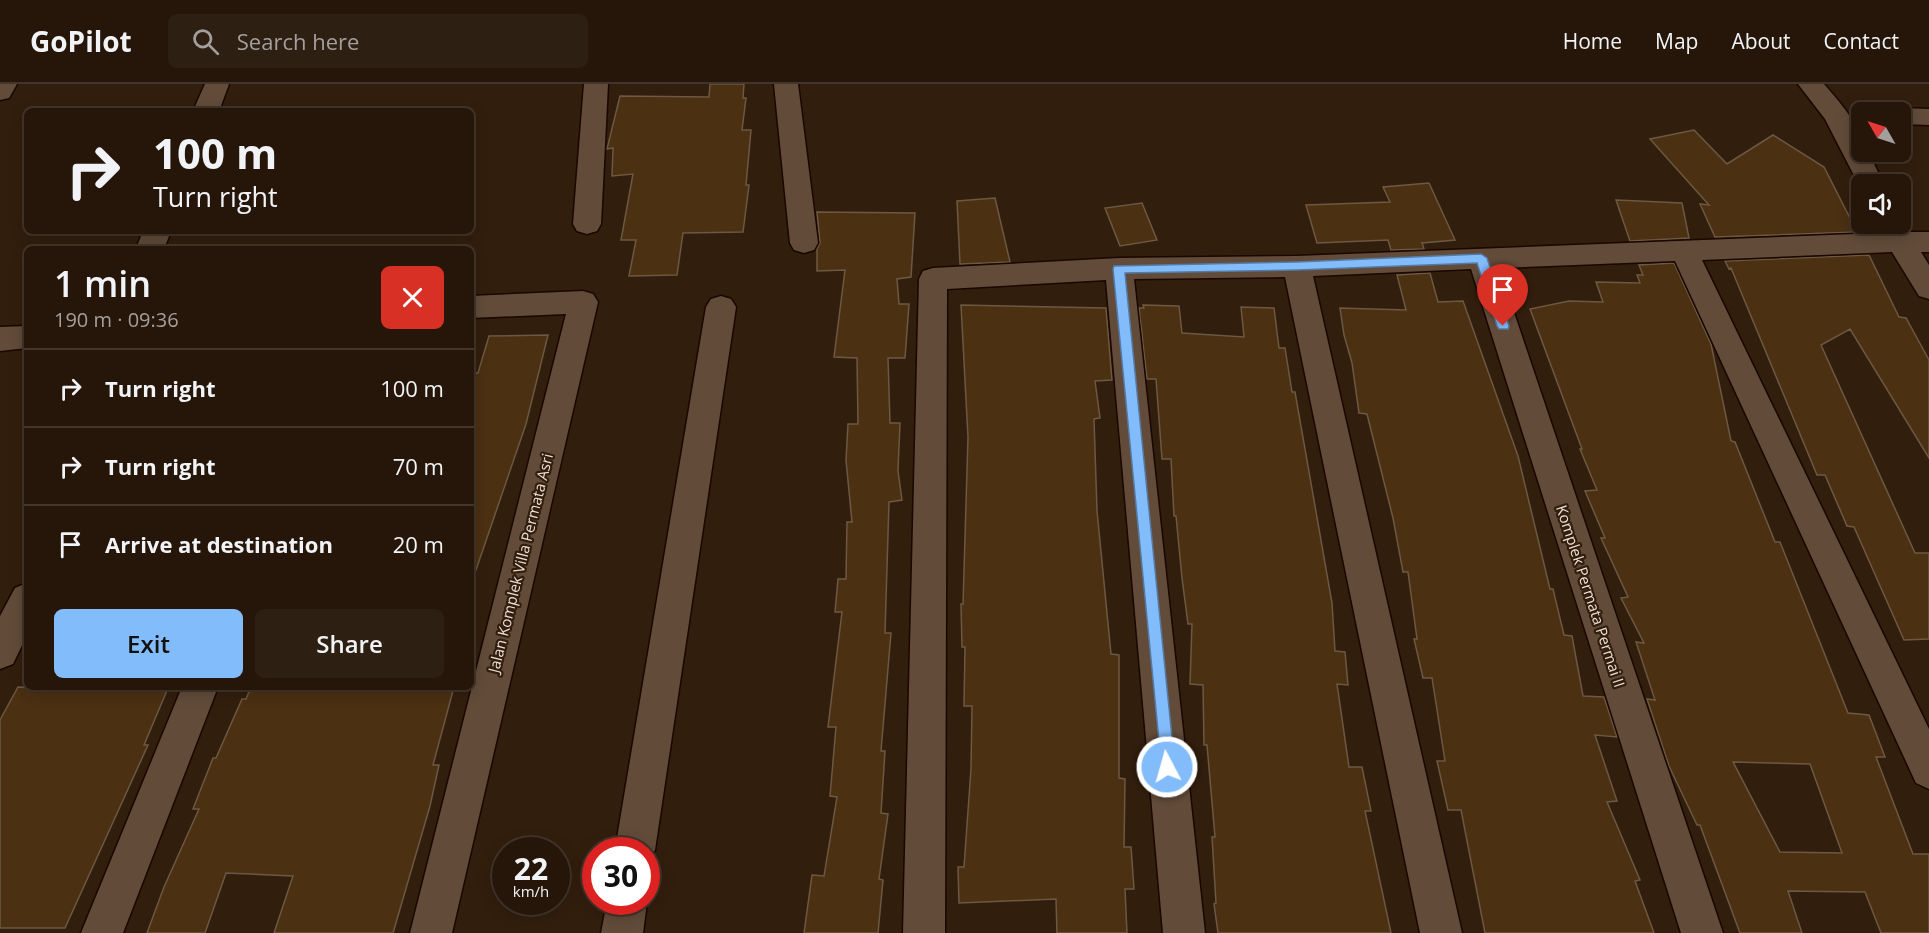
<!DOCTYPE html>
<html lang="en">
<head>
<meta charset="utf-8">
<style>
  body { margin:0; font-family:"Open Sans",sans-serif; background:#2e1f13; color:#f1f3f6; height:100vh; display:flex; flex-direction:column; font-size:22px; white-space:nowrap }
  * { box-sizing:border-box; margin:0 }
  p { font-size:20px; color:#a49f9c }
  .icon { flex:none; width:33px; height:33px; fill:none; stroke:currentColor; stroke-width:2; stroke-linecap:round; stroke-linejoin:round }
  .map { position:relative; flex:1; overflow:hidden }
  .drawer { position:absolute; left:24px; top:162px; width:450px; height:444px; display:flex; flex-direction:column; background:#26160a; border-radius:9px; box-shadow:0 3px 15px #0003,0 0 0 2px #42352b }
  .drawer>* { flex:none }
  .guide { position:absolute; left:24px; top:24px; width:450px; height:126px; border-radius:9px; box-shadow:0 3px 15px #0003,0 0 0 2px #42352b; background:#26160a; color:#f1f3f6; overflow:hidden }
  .needle { width:39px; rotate:309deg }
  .buttons { position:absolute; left:1851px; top:18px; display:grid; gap:12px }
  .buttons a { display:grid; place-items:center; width:60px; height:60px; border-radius:9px; background:#26160a; box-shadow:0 3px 15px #0003,0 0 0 2px #42352b; font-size:30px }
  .speed { position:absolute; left:492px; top:753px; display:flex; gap:12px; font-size:30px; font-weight:700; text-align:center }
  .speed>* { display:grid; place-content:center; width:78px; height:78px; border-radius:50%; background:#26160a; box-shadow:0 3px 15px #0003,0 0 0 2px #42352b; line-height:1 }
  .speed small { font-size:15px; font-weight:400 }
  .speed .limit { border:9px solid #d22; background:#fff; color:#111 }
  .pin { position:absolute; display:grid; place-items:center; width:51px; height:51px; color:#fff; margin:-62px -26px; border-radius:50% 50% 50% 0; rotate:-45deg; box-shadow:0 0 6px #0007 }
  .pin .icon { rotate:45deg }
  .me { position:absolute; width:66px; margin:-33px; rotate:354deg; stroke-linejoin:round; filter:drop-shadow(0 0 4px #0008) }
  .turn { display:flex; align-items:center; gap:21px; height:126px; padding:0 30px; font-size:27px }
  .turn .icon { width:78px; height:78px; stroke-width:2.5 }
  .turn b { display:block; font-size:42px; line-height:51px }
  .round { display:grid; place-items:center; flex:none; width:63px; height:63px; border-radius:9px; background:#2e1f13 }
  .head { display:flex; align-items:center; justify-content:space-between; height:102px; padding:0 30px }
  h1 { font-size:36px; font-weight:600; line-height:45px }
  .action { display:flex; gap:12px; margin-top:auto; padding:12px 30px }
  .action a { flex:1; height:69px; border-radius:9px; background:#83bcfb; color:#111; font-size:24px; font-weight:600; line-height:69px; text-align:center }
  .action a+a { background:#2e1f13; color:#f1f3f6 }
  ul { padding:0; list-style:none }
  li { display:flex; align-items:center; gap:18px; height:78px; padding:0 30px; border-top:2px solid #42352b }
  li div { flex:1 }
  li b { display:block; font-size:22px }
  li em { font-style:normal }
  header { display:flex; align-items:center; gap:36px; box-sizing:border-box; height:84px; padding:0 30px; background:#26160a; border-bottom:2px solid #42352b }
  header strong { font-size:28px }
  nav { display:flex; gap:33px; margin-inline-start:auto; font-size:21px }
  .search { width:420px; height:54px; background:#2e1f13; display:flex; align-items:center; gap:15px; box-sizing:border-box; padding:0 21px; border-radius:9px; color:#a49f9c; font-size:22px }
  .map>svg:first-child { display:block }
  .building { fill:#4b3012; stroke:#6c5843; stroke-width:1.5; fill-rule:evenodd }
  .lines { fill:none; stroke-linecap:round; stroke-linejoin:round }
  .minor-casing { stroke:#190700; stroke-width:3 }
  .minor { fill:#624b39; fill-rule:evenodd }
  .route { fill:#83bcfb; stroke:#557aa3; stroke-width:1.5 }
  .labels { text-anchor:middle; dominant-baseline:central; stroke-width:4.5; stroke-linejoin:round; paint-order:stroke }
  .street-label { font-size:15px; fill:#eddfd5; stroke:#321e0d }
</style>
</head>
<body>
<header>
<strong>GoPilot</strong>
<div class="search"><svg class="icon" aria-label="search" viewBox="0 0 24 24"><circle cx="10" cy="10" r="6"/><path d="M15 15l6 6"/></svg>Search here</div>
<nav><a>Home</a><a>Map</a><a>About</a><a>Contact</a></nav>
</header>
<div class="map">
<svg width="1929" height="849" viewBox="0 0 1929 849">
  <rect width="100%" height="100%" fill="#321e0d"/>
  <!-- building -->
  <path class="building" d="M710,0H744L743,14H746L742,46H751L746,101H749L743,148L683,149L677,191L629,192L636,156H621L633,90L612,92L613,64L607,65L620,12L709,13Z
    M1694,46L1727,80L1773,51L1824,83L1857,148L1715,153L1700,120L1709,121L1650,55Z
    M1429,99L1455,156L1422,159L1424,165L1391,166L1388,156L1317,159L1306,121L1390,118L1383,103Z
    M995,114L1010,178L960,180L957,117Z
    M1616,116L1682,119L1689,154L1630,157Z
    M1142,119L1157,156L1120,162L1105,124Z
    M817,128L915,129L911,193L897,195L899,220H909L905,274H888L890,339H900L898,387L902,416L889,418L885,549H891L881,667H885L881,729L888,730L879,795L883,796L878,849H804L812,791L824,792L837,713L830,712L836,643H828L842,528H835L838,495H846L847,438H852L846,376L848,340H858L857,274L834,273L845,186L817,187V165L820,159Z
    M1869,171L1899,233L1906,234L1929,276V374L1850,245L1821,261L1915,469H1929V555L1904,556L1854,443L1847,442L1825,391H1817L1731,184L1729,185L1725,177Z
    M1674,179L1711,260L1731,357L1735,358L1775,458H1780L1848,629L1869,631L1885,673H1876L1913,770H1929V849H1881L1865,808L1788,807L1802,849H1740L1700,741H1697L1669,682L1647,615L1655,616L1636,558L1644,559L1621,514L1628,513L1601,454H1605L1585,407L1597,406L1580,365H1582L1530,225L1569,217L1603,218L1596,198L1640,199L1637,191H1643L1639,181ZM1733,678L1810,680L1842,769L1780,768Z
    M1430,189L1438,218L1463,217L1518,372L1550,505H1553L1564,551L1572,552L1583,612L1604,613L1617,653L1595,651L1617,717L1607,718L1640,796L1635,797L1654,849H1485L1461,726H1448L1437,677H1445L1432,594H1423L1414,555H1417L1408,488H1403L1393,434L1367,330L1359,329L1352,279L1344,251L1340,224L1406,226L1397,191Z
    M961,221L1106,224L1112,296L1095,297L1100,334L1094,335L1097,427L1111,570L1119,571V694L1125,695L1124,763H1131L1134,805H1125L1127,849H1057L1056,815L959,819L958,783H964L971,685L972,622H964L965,563H962L961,520H963L968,353Z
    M1143,221L1179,222L1182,249L1244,253L1241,223L1274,224L1279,264H1285L1292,308H1295L1332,519L1335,567L1345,568L1348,601L1337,600L1349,683H1362L1371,727H1365L1391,849H1218L1214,820L1216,819L1212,753H1215L1207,661H1204L1203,601L1190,600L1192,540H1188L1182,494L1176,432H1174L1171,375H1162L1156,295H1147L1139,224H1144Z
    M548,251L526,340L476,486H471V289H478L489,252Z
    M18,603L168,604L144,661H148L65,844H0V636Z
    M251,603H454L433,681H439L430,722L393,849H274L293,792L226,789L205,849H147L164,803L199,725H193L213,674H216L242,615H246Z"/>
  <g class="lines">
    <!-- minor casing -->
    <g class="minor-casing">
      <path id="minor" d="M0,0H17L9,14L0,16Z
        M205,0H229L219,27H193Z
        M584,0H608L601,140L597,147L587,150L577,147L573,140Z
        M774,0H798L818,159L814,166L804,169L794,166L790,159Z
        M1798,0H1824C1840,19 1862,41 1862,68H1868L1884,100H1862V107L1825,35Z
        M1900,24L1929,25V41L1900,40V28H1889Z
        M1900,133L1909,148H1929V168H1921L1929,181V215L1919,212L1892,168L1702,176L1929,645V705L1916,699L1675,177L1499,184L1723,849H1681L1471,185L1313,192L1462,849H1420L1285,193L1134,195L1205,849H1163L1106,196L947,205L945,849H903L919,195L923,187L933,184L1119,174L1297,172L1881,149L1877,140H1900Z
        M143,147H171L164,165H136Z
        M583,207L593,210L598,218L452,849H410L566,230L471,234V212Z
        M721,212L731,215L736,223L655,766L646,781V766H615L706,223L711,215Z
        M27,242V264L0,267V243Z
        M27,499V551L13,580L0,585V532L15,504Z
        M182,603H218L123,849H81Z
        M646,816L647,818L643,849H601L607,818Z"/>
    </g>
    <!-- minor -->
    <use href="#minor" class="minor"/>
  </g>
  <!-- route -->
  <path class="route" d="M1481,170L1487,174L1509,242L1508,245H1499L1497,242L1477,179L1297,186L1125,189L1175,683L1173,688L1167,691L1162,688L1113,185L1114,182L1297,178Z"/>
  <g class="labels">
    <!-- street labels -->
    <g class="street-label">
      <text transform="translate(520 479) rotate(-76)">Jalan Komplek Villa Permata Asri</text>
      <text transform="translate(1591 512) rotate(72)">Komplek Permata Permai II</text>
    </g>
  </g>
</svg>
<div class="buttons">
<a><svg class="needle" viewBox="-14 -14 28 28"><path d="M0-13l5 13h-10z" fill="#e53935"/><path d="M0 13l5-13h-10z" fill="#a49f9c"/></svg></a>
<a><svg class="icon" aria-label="sound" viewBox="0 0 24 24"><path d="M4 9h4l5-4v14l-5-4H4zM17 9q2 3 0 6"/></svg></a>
</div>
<div class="speed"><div>22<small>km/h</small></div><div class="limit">30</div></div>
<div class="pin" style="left:1503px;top:242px;background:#d93025"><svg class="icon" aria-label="arrive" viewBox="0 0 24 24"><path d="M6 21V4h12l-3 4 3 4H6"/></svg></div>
<svg class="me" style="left:1167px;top:683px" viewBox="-20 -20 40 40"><circle r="17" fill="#83bcfb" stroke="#fff" stroke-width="3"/><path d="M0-11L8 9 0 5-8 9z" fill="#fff"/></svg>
<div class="guide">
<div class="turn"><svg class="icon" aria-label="right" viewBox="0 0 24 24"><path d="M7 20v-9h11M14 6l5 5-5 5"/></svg><div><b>100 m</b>Turn right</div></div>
</div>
<section class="drawer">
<div class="head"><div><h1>1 min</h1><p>190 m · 09:36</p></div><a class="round" style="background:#d93025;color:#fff"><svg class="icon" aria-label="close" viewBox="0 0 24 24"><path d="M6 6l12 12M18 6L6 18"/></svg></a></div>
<ul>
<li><svg class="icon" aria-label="right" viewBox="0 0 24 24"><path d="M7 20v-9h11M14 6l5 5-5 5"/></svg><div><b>Turn right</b></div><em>100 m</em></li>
<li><svg class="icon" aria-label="right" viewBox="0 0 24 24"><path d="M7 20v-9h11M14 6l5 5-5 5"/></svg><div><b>Turn right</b></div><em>70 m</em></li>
<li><svg class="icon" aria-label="arrive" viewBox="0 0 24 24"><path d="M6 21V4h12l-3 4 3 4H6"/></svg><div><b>Arrive at destination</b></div><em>20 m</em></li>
</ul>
<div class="action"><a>Exit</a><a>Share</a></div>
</section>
</div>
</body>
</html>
